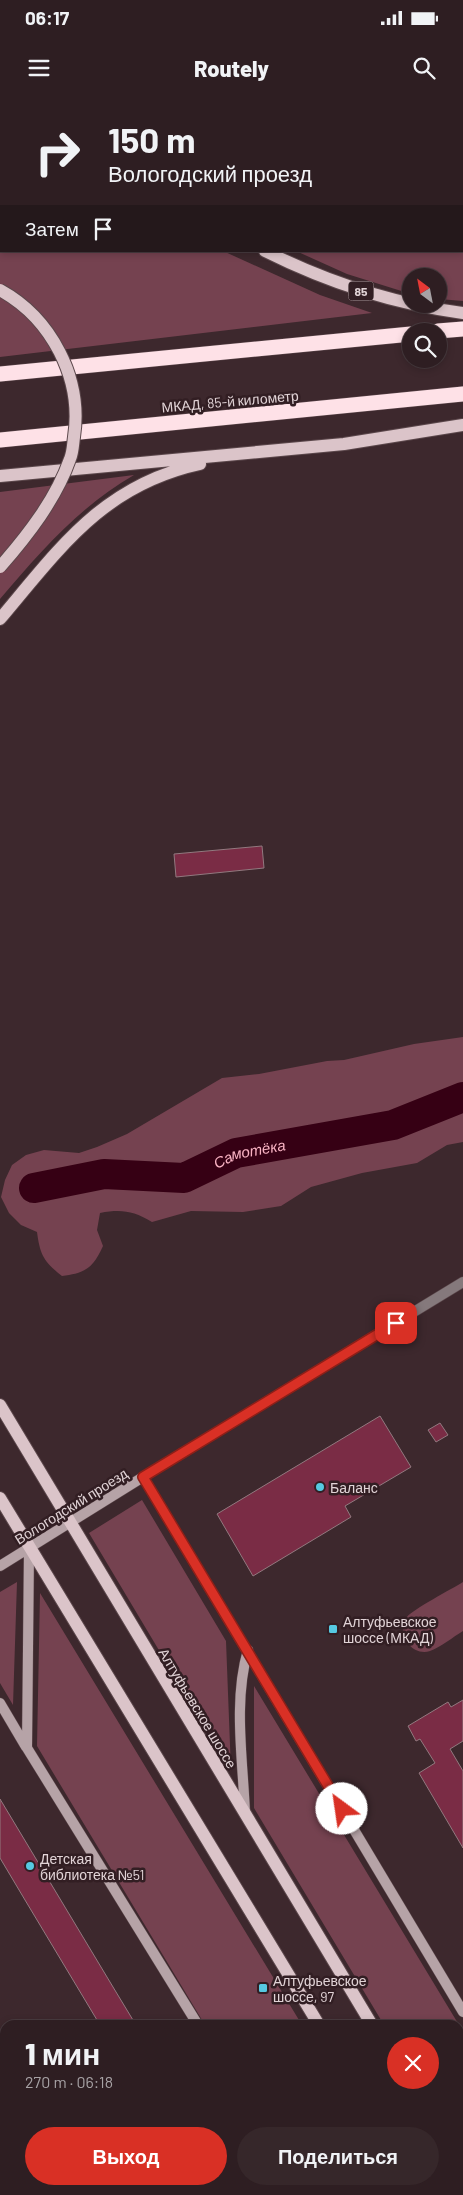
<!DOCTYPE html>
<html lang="ru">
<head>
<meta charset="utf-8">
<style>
  body { margin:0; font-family:Barlow,sans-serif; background:#36272a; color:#f1f3f6; height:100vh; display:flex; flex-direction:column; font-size:19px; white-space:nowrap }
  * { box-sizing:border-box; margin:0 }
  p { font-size:16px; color:#a7a2a5 }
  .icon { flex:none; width:28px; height:28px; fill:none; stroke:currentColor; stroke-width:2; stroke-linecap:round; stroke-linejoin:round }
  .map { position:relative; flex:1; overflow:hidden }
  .panel { position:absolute; left:0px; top:1920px; width:464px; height:175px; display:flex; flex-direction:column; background:#2e1e22; border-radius:15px 15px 0 0; box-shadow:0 2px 8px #0003,0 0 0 1px #493c40 }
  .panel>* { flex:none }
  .guide { position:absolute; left:0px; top:0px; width:464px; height:152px; box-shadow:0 2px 8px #0003,0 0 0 1px #493c40; background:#2e1e22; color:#f1f3f6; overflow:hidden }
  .needle { width:32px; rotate:328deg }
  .fabs { position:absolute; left:402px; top:168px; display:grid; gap:10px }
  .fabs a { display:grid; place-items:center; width:45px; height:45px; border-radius:50%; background:#2e1e22; box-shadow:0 2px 8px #0003,0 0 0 1px #493c40; font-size:25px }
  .pin { position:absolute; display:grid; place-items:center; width:42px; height:42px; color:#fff; margin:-21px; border-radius:10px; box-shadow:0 2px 8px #0006 }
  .me { position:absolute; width:55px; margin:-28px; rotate:329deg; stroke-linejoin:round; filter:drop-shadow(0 0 4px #0008) }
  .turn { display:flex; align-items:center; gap:18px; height:105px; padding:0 25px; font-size:22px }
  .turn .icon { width:65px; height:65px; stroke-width:2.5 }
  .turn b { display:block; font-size:35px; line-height:42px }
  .then { display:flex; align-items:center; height:48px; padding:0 25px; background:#0003; gap:10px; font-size:19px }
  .round { display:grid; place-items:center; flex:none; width:52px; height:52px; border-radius:26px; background:#36272a }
  .head { display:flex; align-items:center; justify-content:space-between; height:85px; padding:0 25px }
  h1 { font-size:30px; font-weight:800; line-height:38px }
  .action { display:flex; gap:10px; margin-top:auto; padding:10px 25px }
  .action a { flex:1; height:58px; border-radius:30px; background:#d93025; color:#fff; font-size:20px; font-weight:800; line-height:58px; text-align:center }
  .action a+a { background:#36272a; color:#f1f3f6 }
  .status { display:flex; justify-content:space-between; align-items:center; height:35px; padding:0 25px; background:#2e1e22; direction:ltr }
  .status svg { height:14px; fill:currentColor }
  header { display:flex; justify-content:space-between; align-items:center; height:65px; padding:0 25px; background:#2e1e22; font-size:22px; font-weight:800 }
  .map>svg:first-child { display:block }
  .built { fill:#4b2f36 }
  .green { fill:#754250 }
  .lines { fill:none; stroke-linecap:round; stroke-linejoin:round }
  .river { stroke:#360014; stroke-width:30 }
  .building { fill:#7a2c45; stroke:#92797f }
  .street-casing { stroke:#5b474b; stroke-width:11 }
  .secondary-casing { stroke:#5b474b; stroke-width:11 }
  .primary-casing { stroke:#5b474b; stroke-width:14 }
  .highway-casing { stroke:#5b474b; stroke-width:16 }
  .street { stroke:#85797c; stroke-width:10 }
  .secondary { stroke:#b6a3a7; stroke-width:10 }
  .primary { stroke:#dbc4c9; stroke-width:12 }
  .highway { stroke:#fee1e7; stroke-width:15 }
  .primary-bridge-casing { stroke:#5b474b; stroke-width:14; stroke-linecap:butt }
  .primary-bridge { stroke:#dbc4c9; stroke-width:12 }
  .route-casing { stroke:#8d1f18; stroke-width:12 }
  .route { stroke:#d93025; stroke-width:9 }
  .poi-dot { fill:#56c9e1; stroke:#321e23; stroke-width:2 }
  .labels { text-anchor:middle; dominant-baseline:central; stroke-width:5; stroke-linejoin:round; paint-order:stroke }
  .shield { fill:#321e23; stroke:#ac9da0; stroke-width:1 }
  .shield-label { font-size:12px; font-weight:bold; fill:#e1d3d6 }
  .street-label { font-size:14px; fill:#e1d3d6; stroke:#321e23 }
  .poi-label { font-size:14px; fill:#e1d3d6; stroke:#321e23; text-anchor:start }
  .water-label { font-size:15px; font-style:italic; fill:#fab3c4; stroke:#321e23 }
</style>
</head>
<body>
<div class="status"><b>06:17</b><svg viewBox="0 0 49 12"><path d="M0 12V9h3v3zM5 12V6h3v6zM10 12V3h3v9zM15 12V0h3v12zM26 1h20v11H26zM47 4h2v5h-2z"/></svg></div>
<header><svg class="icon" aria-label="menu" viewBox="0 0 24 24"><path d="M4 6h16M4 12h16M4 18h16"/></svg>Routely<svg class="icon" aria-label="search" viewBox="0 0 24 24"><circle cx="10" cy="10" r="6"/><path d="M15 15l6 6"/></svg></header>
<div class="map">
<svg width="463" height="2095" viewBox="0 0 463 2095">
  <rect width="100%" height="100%" fill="#3d282d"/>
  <!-- built -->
  <path class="built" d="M113,0H371V1H115Z
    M426,0H463V131L462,1H423Z
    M2,1941L5,1945V2090H93L96,2095H0V1942Z"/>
  <!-- green -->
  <path class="green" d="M0,0H109L111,1H1V16Z
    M0,58L1,151H223L320,195L372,213L0,257Z
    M463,128V201L439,199V176H411V194L347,174L296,151H462Z
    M134,375C80,406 40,452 0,499V392Z
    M463,937V1042L447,1045L417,1063L362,1073L311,1087L281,1106L243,1112L191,1111L152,1122C133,1111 122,1109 100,1113L97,1130L103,1146C93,1168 86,1173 62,1176C44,1162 40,1155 37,1132L21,1125L9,1113L1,1097L5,1080L12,1065L26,1055L44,1050L79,1053L97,1047L127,1034L222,978L259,974L327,961L344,960L414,944Z
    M142,1400L226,1541L231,1671L89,1433Z
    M17,1482L13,1605L0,1583V1492Z
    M463,1482V1531C453,1537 441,1547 430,1551C411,1557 395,1532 407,1517C413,1509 452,1489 463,1482Z
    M40,1493L302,1925H205L37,1646Z
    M254,1586L459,1925H384L254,1708Z
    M459,1925L463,1932V2056L459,2049Z
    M5,1964V2009L0,2000V1966Z
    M0,2013L5,2029V2057L3,2054L0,2060Z
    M46,2090H85L88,2095H49Z
    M305,2090H401L404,2095H308Z"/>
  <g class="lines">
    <!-- river -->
    <path class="river" id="s1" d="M34,1088L104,1074L184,1078L236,1053L393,1025L463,997"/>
  </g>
  <!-- building -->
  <path class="building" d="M262,746L264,768L176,777L174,754Z
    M380,1316L411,1367L345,1406L351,1417L253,1476L217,1414Z
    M440,1323L448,1335L436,1342L428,1330Z
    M463,1600V1641L450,1649L463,1671V1748L419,1673L435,1663L420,1639L416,1641L408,1626L448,1602L451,1607Z
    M0,1699L113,1887L136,1925H100L25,1800L0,1758Z"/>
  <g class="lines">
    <!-- street casing -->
    <g class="street-casing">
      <path id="street" d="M143,1377L463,1182"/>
    </g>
    <!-- secondary casing -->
    <g class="secondary-casing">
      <path id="secondary" d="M0,22L1,23
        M29,1449L27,1648L198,1925
        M0,1466L143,1377L463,1912
        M0,1603L26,1647
        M245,1713C243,1661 233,1601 248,1550
        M297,2090L301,2095"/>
    </g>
    <!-- primary casing -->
    <g class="primary-casing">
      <path id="primary" d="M0,47H1
        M265,151C327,182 394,204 463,213
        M0,376L344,344L463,325
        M0,519C60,448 103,385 200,364
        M0,1305L372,1925
        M0,1398L319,1925
        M459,2071L463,2078
        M418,2090L421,2095"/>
    </g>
    <!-- highway casing -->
    <g class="highway-casing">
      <path id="highway" d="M438,231L463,229
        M0,274L411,234
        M0,340L463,294"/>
    </g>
    <!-- street -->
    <use href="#street" class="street"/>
    <!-- secondary -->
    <use href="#secondary" class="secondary"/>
    <!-- primary -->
    <use href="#primary" class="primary"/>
    <!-- highway -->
    <use href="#highway" class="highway"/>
    <!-- primary-bridge casing -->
    <g class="primary-bridge-casing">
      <path id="primary-bridge" d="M0,190C51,218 83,278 74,337C73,344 73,352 70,359C56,399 28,435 0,467"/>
    </g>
    <!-- primary-bridge -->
    <use href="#primary-bridge" class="primary-bridge"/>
  </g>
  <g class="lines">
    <!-- route casing -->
    <g class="route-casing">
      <path id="route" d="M342,1709L143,1377L396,1223"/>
    </g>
    <!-- route -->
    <use href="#route" class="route"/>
  </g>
  <!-- markers -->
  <g class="poi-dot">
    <circle cx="320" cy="1387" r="5"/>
    <rect x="328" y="1524" width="10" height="10" rx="2.5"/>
    <circle cx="30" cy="1766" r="5"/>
    <rect x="258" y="1883" width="10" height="10" rx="2.5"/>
  </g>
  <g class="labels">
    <!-- shield labels -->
    <rect class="shield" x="348.5" y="181.5" width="25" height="19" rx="4"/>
    <g class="shield-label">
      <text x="361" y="191">85</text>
    </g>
    <!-- street labels -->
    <g class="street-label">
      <text transform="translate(230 301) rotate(-5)">МКАД, 85-й километр</text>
      <text transform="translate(71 1406) rotate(-32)">Вологодский проезд</text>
      <text transform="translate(198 1608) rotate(59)">Алтуфьевское шоссе</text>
    </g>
    <!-- poi labels -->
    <g class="poi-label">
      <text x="330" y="1387">Баланс</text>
      <text x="343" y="1521">Алтуфьевское<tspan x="343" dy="16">шоссе (МКАД)</tspan></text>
      <text x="40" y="1758">Детская<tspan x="40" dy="16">библиотека №51</tspan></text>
      <text x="273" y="1880">Алтуфьевское<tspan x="273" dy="16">шоссе, 97</tspan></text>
    </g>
    <!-- water labels -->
    <g class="water-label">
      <text stroke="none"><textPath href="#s1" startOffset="222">Самотёка</textPath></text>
    </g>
  </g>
</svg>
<div class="fabs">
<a><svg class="needle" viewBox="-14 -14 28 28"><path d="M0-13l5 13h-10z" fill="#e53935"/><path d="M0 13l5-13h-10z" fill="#a7a2a5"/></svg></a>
<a><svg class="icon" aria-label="search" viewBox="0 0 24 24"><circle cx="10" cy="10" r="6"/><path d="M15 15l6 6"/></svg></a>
</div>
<div class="pin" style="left:396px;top:1223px;background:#d93025"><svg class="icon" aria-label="arrive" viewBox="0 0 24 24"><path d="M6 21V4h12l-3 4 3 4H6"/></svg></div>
<svg class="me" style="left:342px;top:1709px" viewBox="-20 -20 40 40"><circle r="19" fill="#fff"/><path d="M0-13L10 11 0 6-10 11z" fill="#d93025"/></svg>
<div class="guide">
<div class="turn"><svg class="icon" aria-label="right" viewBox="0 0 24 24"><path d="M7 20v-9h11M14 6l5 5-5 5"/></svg><div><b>150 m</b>Вологодский проезд</div></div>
<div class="then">Затем<svg class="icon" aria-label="arrive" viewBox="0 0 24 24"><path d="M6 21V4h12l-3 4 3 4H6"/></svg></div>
</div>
<section class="panel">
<div class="head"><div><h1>1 мин</h1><p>270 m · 06:18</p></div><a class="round" style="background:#d93025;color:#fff"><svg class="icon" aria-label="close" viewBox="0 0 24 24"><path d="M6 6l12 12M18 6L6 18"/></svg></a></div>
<div class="action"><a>Выход</a><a>Поделиться</a></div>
</section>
</div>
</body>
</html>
